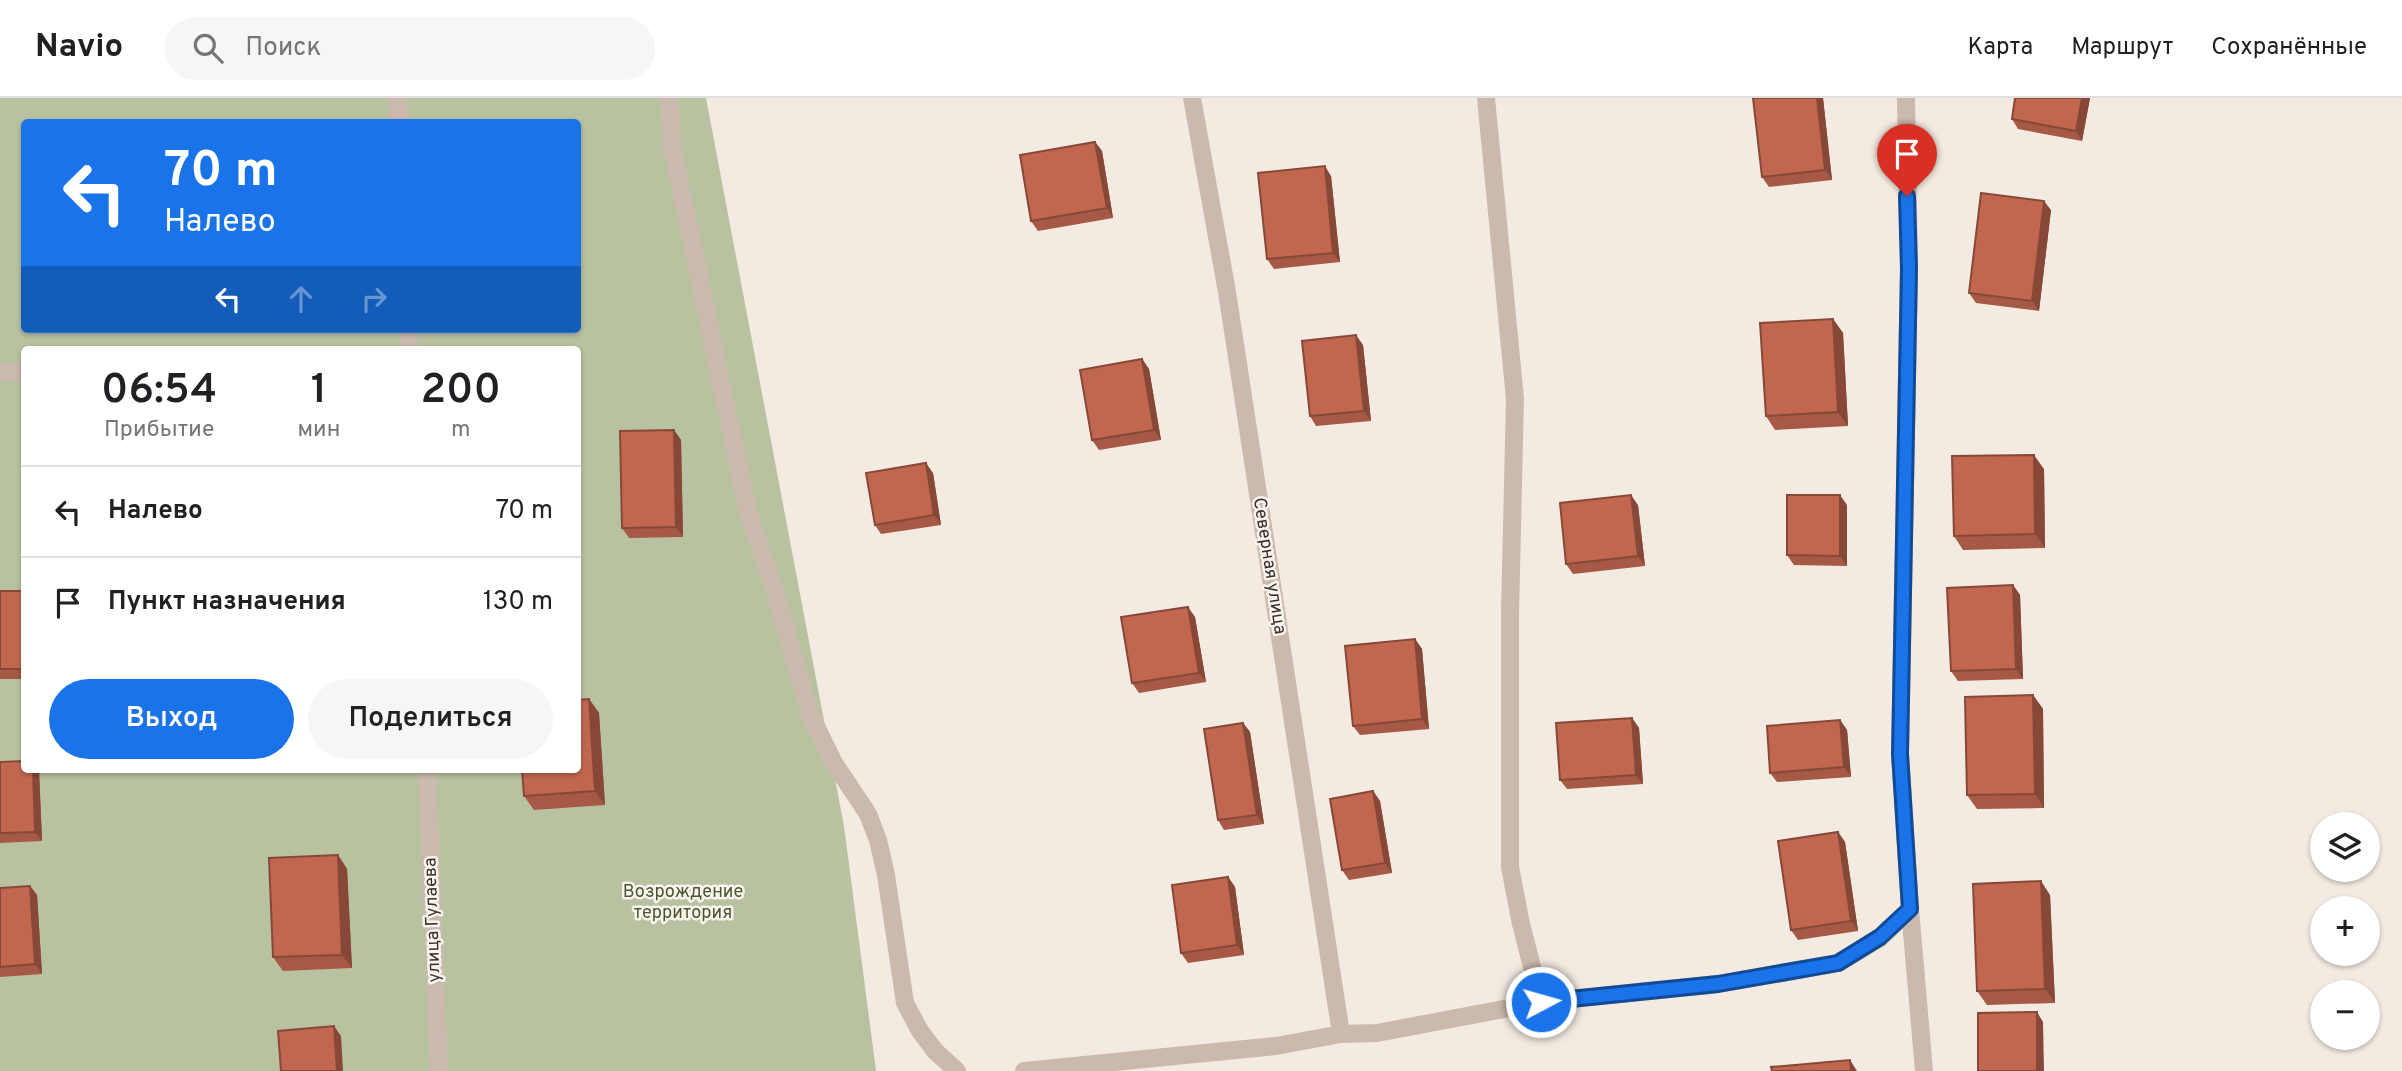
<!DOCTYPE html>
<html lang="ru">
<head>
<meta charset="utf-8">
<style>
  body { margin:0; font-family:Overpass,sans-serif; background:#f6f6f6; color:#202124; height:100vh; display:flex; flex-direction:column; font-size:26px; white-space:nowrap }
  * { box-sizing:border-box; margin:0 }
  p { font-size:23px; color:#757577 }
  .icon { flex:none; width:38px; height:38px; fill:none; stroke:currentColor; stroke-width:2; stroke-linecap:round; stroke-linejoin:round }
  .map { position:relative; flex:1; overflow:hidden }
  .sheet { position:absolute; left:21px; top:248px; width:560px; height:427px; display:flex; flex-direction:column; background:#fff; border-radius:7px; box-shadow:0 2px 5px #0004 }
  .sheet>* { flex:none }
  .guide { position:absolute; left:21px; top:21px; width:560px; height:214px; border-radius:7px; box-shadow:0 2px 5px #0004; background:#1a73e8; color:#fff; overflow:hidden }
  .controls { position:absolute; left:2310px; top:714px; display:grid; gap:14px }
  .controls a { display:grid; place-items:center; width:70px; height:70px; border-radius:50%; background:#fff; box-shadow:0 2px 5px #0004; font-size:35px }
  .pin { position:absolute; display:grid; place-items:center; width:60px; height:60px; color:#fff; margin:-72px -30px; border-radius:50% 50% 50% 0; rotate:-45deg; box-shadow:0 0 7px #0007 }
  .pin .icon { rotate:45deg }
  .me { position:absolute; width:77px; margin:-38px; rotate:84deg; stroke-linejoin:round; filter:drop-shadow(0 0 5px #0008) }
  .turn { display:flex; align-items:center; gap:24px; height:147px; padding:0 28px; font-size:32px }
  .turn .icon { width:91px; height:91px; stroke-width:2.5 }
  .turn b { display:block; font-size:49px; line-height:60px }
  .lanes { display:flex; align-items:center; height:66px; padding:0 28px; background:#0003; justify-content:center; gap:35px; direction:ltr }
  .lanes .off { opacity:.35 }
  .eta { display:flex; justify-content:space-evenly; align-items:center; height:119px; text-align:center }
  .eta b { font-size:42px; font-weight:600; line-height:49px }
  .button { display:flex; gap:14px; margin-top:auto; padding:14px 28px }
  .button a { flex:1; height:80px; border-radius:42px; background:#1a73e8; color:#fff; font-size:28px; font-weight:600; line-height:80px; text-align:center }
  .button a+a { background:#f6f6f6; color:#202124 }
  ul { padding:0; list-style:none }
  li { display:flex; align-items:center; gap:21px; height:91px; padding:0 28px; border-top:2px solid #e0e0e0 }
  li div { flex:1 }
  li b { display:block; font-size:26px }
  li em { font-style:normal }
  header { display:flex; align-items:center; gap:42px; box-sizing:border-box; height:98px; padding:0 35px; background:#fff; border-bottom:2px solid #e0e0e0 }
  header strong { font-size:33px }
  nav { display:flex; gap:38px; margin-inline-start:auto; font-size:24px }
  .search { width:490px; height:63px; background:#f6f6f6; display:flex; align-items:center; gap:18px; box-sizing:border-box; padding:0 24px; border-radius:38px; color:#757577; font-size:26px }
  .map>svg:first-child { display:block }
  .green { fill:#b8c2a1; fill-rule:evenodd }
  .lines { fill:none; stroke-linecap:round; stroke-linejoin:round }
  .street { stroke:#cbb9ad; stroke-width:18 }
  .wall { fill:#a65945 }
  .shaded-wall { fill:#874838 }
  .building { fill:#c16750; stroke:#874838; stroke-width:2 }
  .route-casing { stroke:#114b97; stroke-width:18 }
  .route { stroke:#1a73e8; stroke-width:12 }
  .labels { text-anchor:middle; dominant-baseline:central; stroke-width:5; stroke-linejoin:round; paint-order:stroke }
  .street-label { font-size:18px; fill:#392f2b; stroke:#faf4ee }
  .park-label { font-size:18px; fill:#4a5730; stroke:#faf4ee }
</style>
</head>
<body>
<header>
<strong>Navio</strong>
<div class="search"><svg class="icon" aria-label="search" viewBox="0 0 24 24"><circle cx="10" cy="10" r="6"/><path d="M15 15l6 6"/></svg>Поиск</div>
<nav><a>Карта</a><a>Маршрут</a><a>Сохранённые</a></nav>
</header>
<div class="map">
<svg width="2402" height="973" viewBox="0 0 2402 973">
  <rect width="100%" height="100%" fill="#f3eae1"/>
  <!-- green -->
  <path class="green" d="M0,0H706L844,728L876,973H0ZM24,24H578V231H24ZM24,252H578V672H24Z"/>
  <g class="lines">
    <!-- street -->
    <path class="street" d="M398,0L399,24
      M669,0L672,48L748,414L773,487L810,616L834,665L868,716L878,742L886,777L905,905L920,933L935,953L957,973
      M1192,0L1227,194L1341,936
      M1486,0L1515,301L1510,514V769L1521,826L1541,904
      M1906,0L1909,171L1900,656L1910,811L1924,973
      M408,231L409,252
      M0,274H24
      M427,672L439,973
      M1024,973L1276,948L1341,936L1377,935L1541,904L1718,886L1838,865L1880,840L1910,811"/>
  </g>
  <!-- wall -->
  <path class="wall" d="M1753,0H1823L1832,82L1769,89L1762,79Z
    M2090,0L2082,43L2018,31L2012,21Z
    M1095,44L1102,53L1113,120L1038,133L1031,123Z
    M1331,78L1340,164L1274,171L1267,161Z
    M2051,112L2039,213L1976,205L1969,195Z
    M1833,221L1843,235L1848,328L1775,332L1766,318Z
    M1363,247L1371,323L1316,328L1310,318Z
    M1142,261L1149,271L1161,342L1099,352L1092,342Z
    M674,332L681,342L683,439L629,440L622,430Z
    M2044,371L2045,450L1963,452L1954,438Z
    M933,375L941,427L881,436L875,427Z
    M1638,407L1645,468L1573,476L1566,466Z
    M1847,407V468L1794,467L1787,457Z
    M2013,487L2020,497L2023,581L1958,583L1951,573Z
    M0,493L24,495V581H0Z
    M1195,519L1206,584L1139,595L1132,585Z
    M1415,541L1422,551L1429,631L1360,637L1353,628Z
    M2033,597L2043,611L2044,710L1977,711L1967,697Z
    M589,601L599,615L605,707L534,712L524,698Z
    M1632,620L1639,630L1643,686L1567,691L1560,682Z
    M1840,622L1847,632L1851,679L1777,684L1770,675Z
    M1243,625L1250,634L1264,726L1224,732L1218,722Z
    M0,664L39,672L42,743L0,745Z
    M1373,693L1380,703L1392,775L1349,782L1342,772Z
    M1838,734L1845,744L1858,833L1798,842L1791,832Z
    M338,757L347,771L352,870L283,873L273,859Z
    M1228,779L1235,789L1244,857L1188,865L1181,855Z
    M30,788L37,797L42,876L0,879V790Z
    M2050,797L2055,905L1987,907L1977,893Z"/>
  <!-- shaded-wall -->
  <path class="shaded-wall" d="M1817,0H1823L1832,82L1825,72Z
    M2082,0H2090L2082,43L2076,33Z
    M1095,44L1102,53L1113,120L1107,110Z
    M1325,68L1331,78L1340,164L1333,155Z
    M2044,103L2051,112L2039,213L2032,203Z
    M1833,221L1843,235L1848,328L1838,314Z
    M1356,237L1363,247L1371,323L1364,313Z
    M1142,261L1149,271L1161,342L1154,332Z
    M674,332L681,342L683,439L676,429Z
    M2034,357L2044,371L2045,450L2035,436Z
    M926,365L933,375L941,427L934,417Z
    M1631,397L1638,407L1645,468L1638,458Z
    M1840,397L1847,407V468L1840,458Z
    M2013,487L2020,497L2023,581L2016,571Z
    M23,493L24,495V573L23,571Z
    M1188,509L1195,519L1206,584L1199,575Z
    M1415,541L1422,551L1429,631L1422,621Z
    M2033,597L2043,611L2044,710L2035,696Z
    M589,601L599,615L605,707L595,693Z
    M1632,620L1639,630L1643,686L1636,677Z
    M1840,622L1847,632L1851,679L1844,669Z
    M1243,625L1250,634L1264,726L1257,717Z
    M33,672H39L42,743L35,734Z
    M1373,693L1380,703L1392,775L1385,765Z
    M1838,734L1845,744L1858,833L1851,823Z
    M338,757L347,771L352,870L342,857Z
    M1228,779L1235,789L1244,857L1237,847Z
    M2041,783L2050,797L2055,905L2045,891Z
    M30,788L37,797L42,876L35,866Z
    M2037,914L2043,924L2044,973H2037Z
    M334,928L341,938L343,973H337Z
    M1850,962L1857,973H1851Z"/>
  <!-- building -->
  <path class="building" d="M1753,0H1817L1825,72L1762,79Z
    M2015,0H2082L2076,33L2012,21Z
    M1095,44L1107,110L1031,123L1020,57Z
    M1325,68L1333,155L1267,161L1258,75Z
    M1981,95L2044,103L2032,203L1969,195Z
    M1833,221L1838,314L1766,318L1760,225Z
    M1356,237L1364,313L1310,318L1302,243Z
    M1142,261L1154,332L1092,342L1080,272Z
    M674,332L676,429L622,430L620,333Z
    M2034,357L2035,436L1954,438L1952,358Z
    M926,365L934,417L875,427L866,375Z
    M1631,397L1638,458L1566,466L1560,405Z
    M1787,397H1840V458L1787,457Z
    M2013,487L2016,571L1951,573L1947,490Z
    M0,493H23V571H0Z
    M1188,509L1199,575L1132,585L1121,519Z
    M1415,541L1422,621L1353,628L1345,548Z
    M2033,597L2035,696L1967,697L1965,599Z
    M589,601L595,693L524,698L522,672H578V602Z
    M1632,620L1636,677L1560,682L1556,625Z
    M1840,622L1844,669L1770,675L1767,628Z
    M1243,625L1257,717L1218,722L1204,631Z
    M24,663V672H33L35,734L0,735V664Z
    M1373,693L1385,765L1342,772L1330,701Z
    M1838,734L1851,823L1791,832L1778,743Z
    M338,757L342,857L273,859L269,760Z
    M1228,779L1237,847L1181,855L1172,787Z
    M2041,783L2045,891L1977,893L1973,786Z
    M30,788L35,866L0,869V790Z
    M2037,914V973H1978V915Z
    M334,928L337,973H281L278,933Z
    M1850,962L1851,973H1772L1771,969Z"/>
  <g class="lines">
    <!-- route casing -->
    <g class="route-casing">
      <path id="route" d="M1541,904L1718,886L1838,865L1880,839L1910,811L1900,656L1909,171L1907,98"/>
    </g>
    <!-- route -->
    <use href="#route" class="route"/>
  </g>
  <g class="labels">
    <!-- street labels -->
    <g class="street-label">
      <text transform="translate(1269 468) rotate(81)">Северная улица</text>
      <text transform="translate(433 822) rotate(-92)">улица Гулаева</text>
    </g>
    <!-- park labels -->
    <g class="park-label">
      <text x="683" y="794">Возрождение<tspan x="683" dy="21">территория</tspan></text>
    </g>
  </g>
</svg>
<div class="controls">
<a><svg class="icon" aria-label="layers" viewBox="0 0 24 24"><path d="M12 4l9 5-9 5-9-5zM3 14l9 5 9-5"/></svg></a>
<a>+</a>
<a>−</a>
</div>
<div class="pin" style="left:1907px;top:98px;background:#d93025"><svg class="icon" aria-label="arrive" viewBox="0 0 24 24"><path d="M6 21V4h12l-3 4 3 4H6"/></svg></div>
<svg class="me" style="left:1541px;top:904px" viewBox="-20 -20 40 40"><circle r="17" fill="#1a73e8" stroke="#fff" stroke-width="3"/><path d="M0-11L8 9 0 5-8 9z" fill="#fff"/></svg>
<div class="guide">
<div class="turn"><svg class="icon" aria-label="left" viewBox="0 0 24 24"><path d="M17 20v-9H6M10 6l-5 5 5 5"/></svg><div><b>70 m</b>Налево</div></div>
<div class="lanes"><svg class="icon" aria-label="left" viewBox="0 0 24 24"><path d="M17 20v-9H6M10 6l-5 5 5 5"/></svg><svg class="icon off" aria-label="ahead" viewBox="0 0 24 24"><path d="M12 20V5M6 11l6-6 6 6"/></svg><svg class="icon off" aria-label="right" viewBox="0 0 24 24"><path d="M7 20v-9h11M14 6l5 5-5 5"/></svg></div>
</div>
<section class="sheet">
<div class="eta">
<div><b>06:54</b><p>Прибытие</p></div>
<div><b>1</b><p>мин</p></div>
<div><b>200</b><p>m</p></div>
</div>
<ul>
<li><svg class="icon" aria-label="left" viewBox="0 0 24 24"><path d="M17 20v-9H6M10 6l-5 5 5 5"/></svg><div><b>Налево</b></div><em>70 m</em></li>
<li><svg class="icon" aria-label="arrive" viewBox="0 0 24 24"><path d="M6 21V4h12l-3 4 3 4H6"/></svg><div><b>Пункт назначения</b></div><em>130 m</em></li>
</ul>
<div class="button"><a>Выход</a><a>Поделиться</a></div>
</section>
</div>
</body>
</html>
